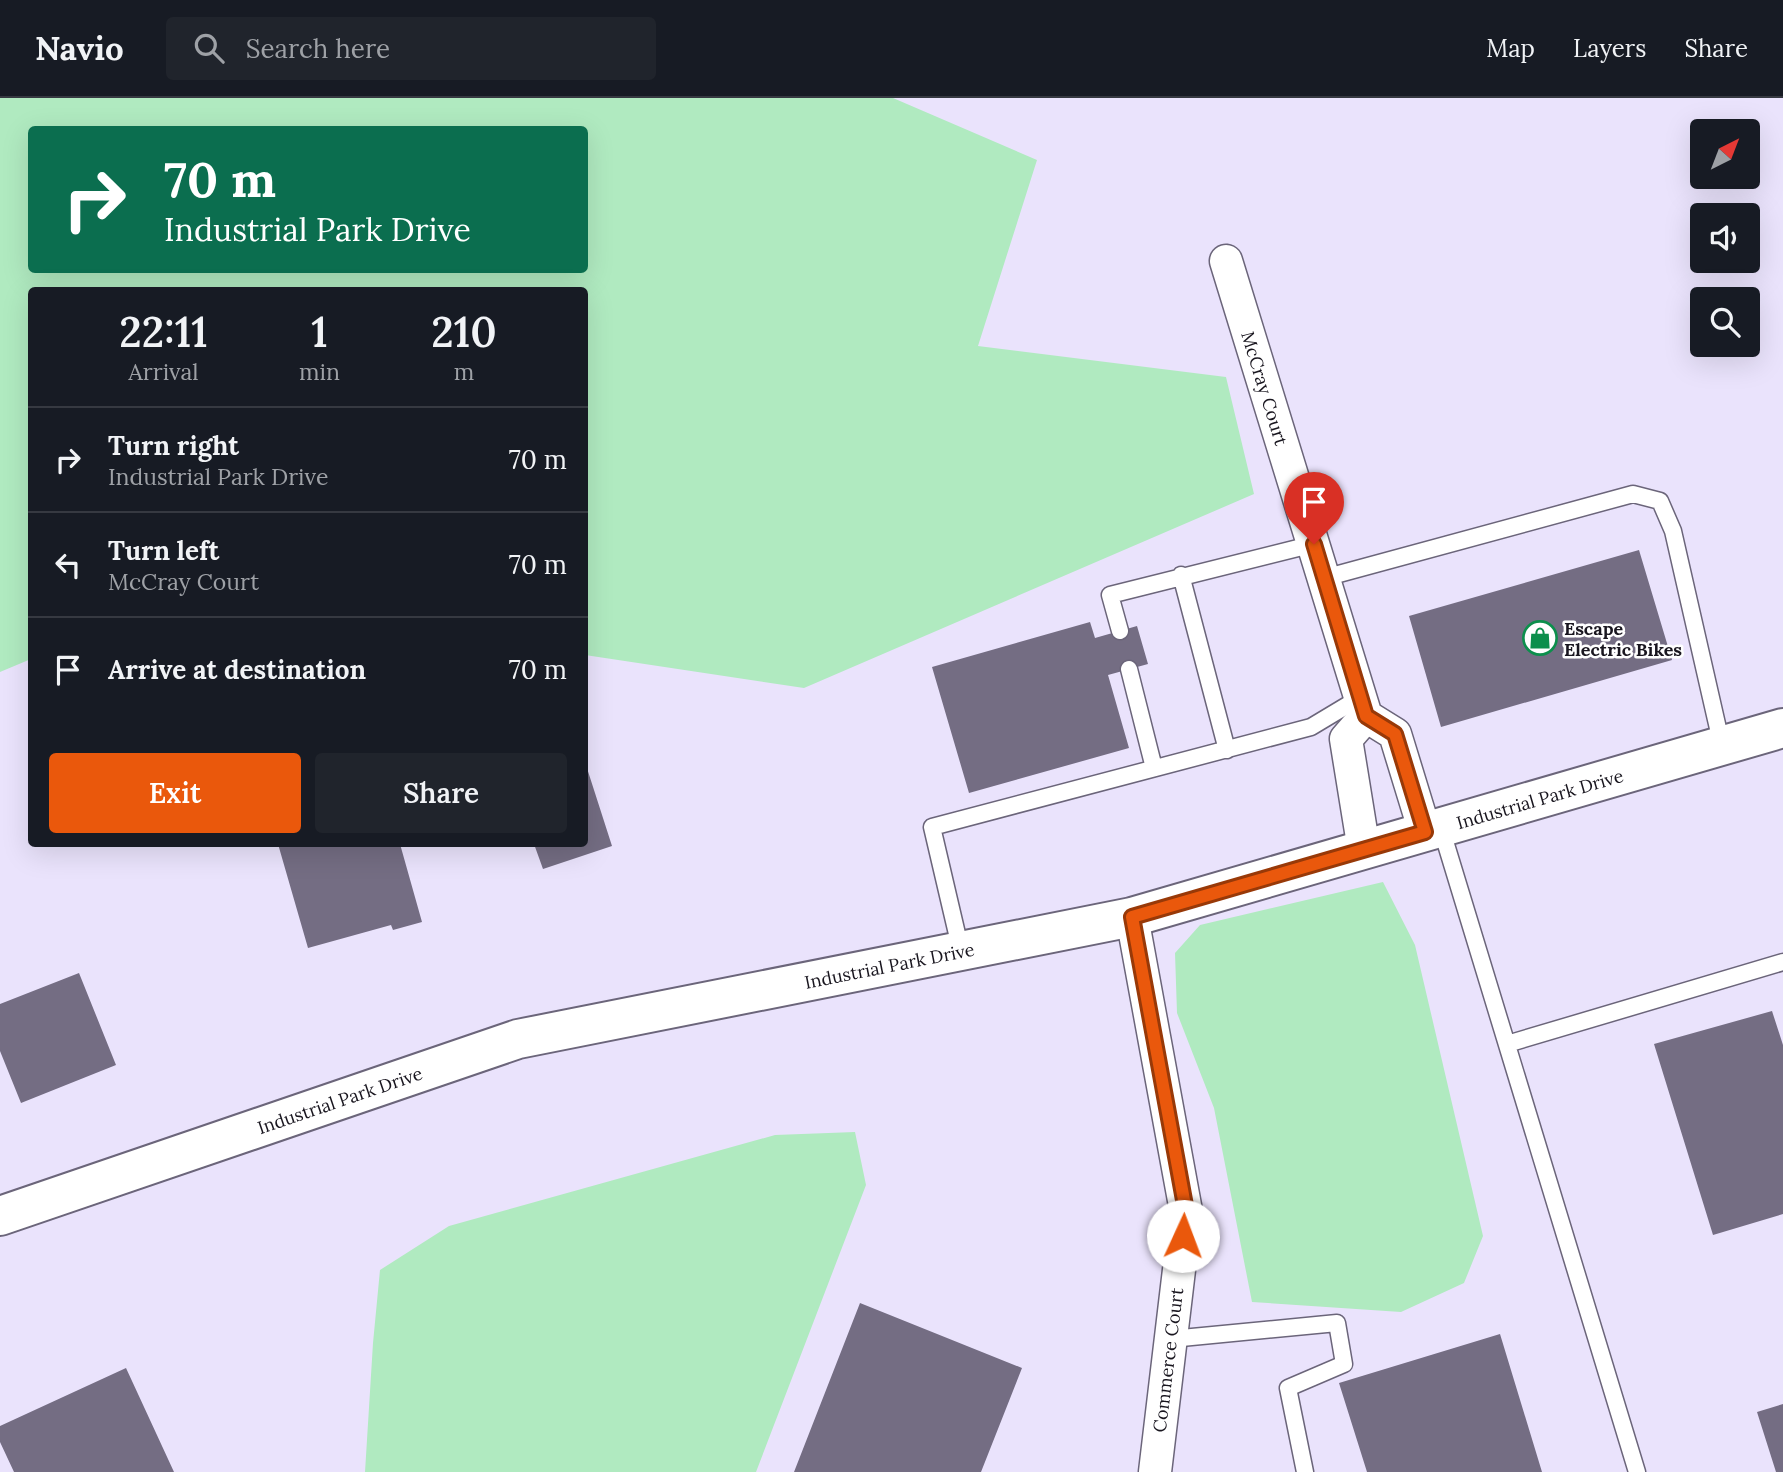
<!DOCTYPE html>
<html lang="en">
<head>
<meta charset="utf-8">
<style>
  body { margin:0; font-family:Lora,serif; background:#20242c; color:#f1f3f6; height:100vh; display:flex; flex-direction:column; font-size:26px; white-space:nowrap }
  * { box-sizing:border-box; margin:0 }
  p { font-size:23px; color:#9ea1a6 }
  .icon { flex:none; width:38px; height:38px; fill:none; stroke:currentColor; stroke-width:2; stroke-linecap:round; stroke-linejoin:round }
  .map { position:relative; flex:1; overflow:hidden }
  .panel { position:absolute; left:28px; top:189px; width:560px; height:560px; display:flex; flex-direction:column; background:#171b24; border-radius:7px; box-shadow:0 7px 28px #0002 }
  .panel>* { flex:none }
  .hud { position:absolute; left:28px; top:28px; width:560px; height:147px; border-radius:7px; box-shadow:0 7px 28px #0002; background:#0b6e4f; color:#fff; overflow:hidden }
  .needle { width:46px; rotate:42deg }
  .tools { position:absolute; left:1690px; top:21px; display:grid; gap:14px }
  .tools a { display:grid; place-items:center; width:70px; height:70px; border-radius:7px; background:#171b24; box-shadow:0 7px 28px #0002; font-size:35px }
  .pin { position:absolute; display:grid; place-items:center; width:60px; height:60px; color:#fff; margin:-72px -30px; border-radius:50% 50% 50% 0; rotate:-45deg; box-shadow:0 0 7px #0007 }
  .pin .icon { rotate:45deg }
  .me { position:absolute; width:77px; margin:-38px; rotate:2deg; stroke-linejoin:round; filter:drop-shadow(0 0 5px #0008) }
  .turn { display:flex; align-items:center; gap:24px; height:147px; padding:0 21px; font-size:32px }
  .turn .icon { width:91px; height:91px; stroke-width:2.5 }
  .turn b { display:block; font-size:49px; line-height:60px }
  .eta { display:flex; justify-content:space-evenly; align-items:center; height:119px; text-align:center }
  .eta b { font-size:42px; font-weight:600; line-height:49px }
  .primary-button { display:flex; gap:14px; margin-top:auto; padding:14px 21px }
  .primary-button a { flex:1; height:80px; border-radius:7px; background:#ea580c; color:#fff; font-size:28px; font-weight:600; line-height:80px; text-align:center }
  .primary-button a+a { background:#20242c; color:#f1f3f6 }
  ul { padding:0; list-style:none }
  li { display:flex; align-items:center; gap:21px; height:105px; padding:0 21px; border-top:2px solid #363941 }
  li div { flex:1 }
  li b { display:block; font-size:26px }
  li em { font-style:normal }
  header { display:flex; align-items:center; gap:42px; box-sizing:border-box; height:98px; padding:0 35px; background:#171b24; border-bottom:2px solid #363941 }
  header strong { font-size:33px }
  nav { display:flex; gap:38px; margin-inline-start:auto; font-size:24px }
  .search { width:490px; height:63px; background:#20242c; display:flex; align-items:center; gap:18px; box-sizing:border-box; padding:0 24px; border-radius:7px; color:#9ea1a6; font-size:26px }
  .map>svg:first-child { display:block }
  .green { fill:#b0eac0; fill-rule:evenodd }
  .building { fill:#746d83 }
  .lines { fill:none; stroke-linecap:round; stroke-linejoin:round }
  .service-casing { stroke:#6b657a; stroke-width:19 }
  .minor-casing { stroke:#6b657a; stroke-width:35 }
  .tertiary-casing { stroke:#6b657a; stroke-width:42 }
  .service { stroke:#fff; stroke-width:16 }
  .minor { stroke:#fff; stroke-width:32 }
  .tertiary { stroke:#fff; stroke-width:38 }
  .route-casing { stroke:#983908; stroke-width:18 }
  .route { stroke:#ea580c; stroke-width:12 }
  .labels { text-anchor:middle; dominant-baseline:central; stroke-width:5; stroke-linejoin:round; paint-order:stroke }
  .street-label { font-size:18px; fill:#19161f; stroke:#fff }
  .poi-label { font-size:18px; font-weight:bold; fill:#19161f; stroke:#fff; text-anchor:start }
</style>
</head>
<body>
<header>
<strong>Navio</strong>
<div class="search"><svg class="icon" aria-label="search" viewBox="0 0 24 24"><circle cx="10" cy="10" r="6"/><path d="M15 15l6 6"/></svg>Search here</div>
<nav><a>Map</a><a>Layers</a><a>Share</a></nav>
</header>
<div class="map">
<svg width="1783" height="1374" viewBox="0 0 1783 1374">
  <rect width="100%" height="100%" fill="#eae3fc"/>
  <!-- green -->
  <path class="green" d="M0,0H893L1037,62L978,248L1226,279L1254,396L804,590L585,557L584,192H32L31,561L0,574ZM32,32H584V172H32Z
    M1383,784L1415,847L1483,1138L1464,1185L1401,1214L1252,1204L1214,1010L1177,915L1175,855L1200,827Z
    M855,1034L866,1087L756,1374H365L373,1245L380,1172L449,1128L775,1037Z"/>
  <!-- building -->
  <path class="building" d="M1639,452L1672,562L1441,629L1409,518Z
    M1090,524L1095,540L1137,528L1148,566L1108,577L1129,650L969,695L932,569Z
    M585,664L612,748L543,771L534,746H584Z
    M278,746H400L422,824L393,832L391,827L308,850Z
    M79,875L116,967L21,1005L0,953V906Z
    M1772,913L1783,947V1116L1713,1137L1654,946Z
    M860,1205L1022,1270L981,1374H794Z
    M1500,1236L1542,1374H1367L1339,1285Z
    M126,1270L174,1374H14L0,1344V1328Z
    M1783,1306V1374H1776L1757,1314Z"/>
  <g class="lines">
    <!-- service casing -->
    <g class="service-casing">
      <path id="service" d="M1181,477L1227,652
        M1324,480L1633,396L1660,403L1673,433L1722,648
        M1120,533L1110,497L1314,446
        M1129,571L1154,670
        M1441,730L1637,1374
        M961,853L932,729L1311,629L1361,599
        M1507,946L1783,864
        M1171,1241L1337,1225L1344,1266L1288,1290L1305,1374"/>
    </g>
    <!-- minor casing -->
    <g class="minor-casing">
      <g id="minor">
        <path id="s1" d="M1226,163L1366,618L1395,636L1425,734"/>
        <path d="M1364,752L1346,641L1366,618"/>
        <path d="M1132,819L1186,1113L1155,1374"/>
      </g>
    </g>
    <!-- tertiary casing -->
    <g class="tertiary-casing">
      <g id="tertiary">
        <path id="s2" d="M0,1118L518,941L1132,819L1783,630"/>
      </g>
    </g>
    <!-- service -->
    <use href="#service" class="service"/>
    <!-- minor -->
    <use href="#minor" class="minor"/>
    <!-- tertiary -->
    <use href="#tertiary" class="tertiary"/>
  </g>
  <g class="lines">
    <!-- route casing -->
    <g class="route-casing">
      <path id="route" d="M1183,1138L1186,1113L1132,819L1425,734L1395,636L1366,618L1314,446"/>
    </g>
    <!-- route -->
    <use href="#route" class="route"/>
  </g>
  <!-- icons -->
  <defs>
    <g id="shop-ring" transform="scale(1.75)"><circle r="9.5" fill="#fff" stroke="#0c8f4c" stroke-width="1.5"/><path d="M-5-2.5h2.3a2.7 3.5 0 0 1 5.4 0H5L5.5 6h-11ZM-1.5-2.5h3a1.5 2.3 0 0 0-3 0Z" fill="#0c8f4c"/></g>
  </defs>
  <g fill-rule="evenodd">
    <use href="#shop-ring" x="1540" y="540"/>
  </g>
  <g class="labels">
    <!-- street labels -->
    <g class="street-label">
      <text stroke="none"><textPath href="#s1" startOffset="133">McCray Court</textPath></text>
      <text stroke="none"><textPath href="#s2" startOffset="1598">Industrial Park Drive</textPath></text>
      <text stroke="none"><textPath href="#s2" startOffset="926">Industrial Park Drive</textPath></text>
      <text stroke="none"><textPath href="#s2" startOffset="359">Industrial Park Drive</textPath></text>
      <text transform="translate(1168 1262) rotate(-83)">Commerce Court</text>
    </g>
    <!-- poi labels -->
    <g class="poi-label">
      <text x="1564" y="530">Escape<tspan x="1564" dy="21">Electric Bikes</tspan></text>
    </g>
  </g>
</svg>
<div class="tools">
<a><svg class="needle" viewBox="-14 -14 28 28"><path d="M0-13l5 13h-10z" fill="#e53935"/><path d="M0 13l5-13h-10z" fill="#9ea1a6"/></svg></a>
<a><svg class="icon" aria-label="sound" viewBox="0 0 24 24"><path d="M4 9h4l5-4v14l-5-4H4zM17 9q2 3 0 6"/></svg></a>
<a><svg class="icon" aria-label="search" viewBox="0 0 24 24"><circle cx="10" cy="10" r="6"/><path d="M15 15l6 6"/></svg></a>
</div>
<div class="pin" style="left:1314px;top:446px;background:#d93025"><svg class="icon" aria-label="arrive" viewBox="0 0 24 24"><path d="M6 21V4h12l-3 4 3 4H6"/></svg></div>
<svg class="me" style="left:1183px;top:1138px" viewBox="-20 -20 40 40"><circle r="19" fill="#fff"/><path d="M0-13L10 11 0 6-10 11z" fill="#ea580c"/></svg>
<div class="hud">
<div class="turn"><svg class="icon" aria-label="right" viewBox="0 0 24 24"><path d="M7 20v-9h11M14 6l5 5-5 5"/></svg><div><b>70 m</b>Industrial Park Drive</div></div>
</div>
<section class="panel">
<div class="eta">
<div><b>22:11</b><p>Arrival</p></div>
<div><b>1</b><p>min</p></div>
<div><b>210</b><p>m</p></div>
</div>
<ul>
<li><svg class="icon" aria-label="right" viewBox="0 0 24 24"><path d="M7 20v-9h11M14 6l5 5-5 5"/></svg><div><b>Turn right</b><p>Industrial Park Drive</p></div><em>70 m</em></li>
<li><svg class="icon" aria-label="left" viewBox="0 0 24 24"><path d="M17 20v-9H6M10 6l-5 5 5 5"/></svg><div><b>Turn left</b><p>McCray Court</p></div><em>70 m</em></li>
<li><svg class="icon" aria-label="arrive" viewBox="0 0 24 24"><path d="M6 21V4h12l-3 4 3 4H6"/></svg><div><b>Arrive at destination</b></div><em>70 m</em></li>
</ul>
<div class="primary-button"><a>Exit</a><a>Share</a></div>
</section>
</div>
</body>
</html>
